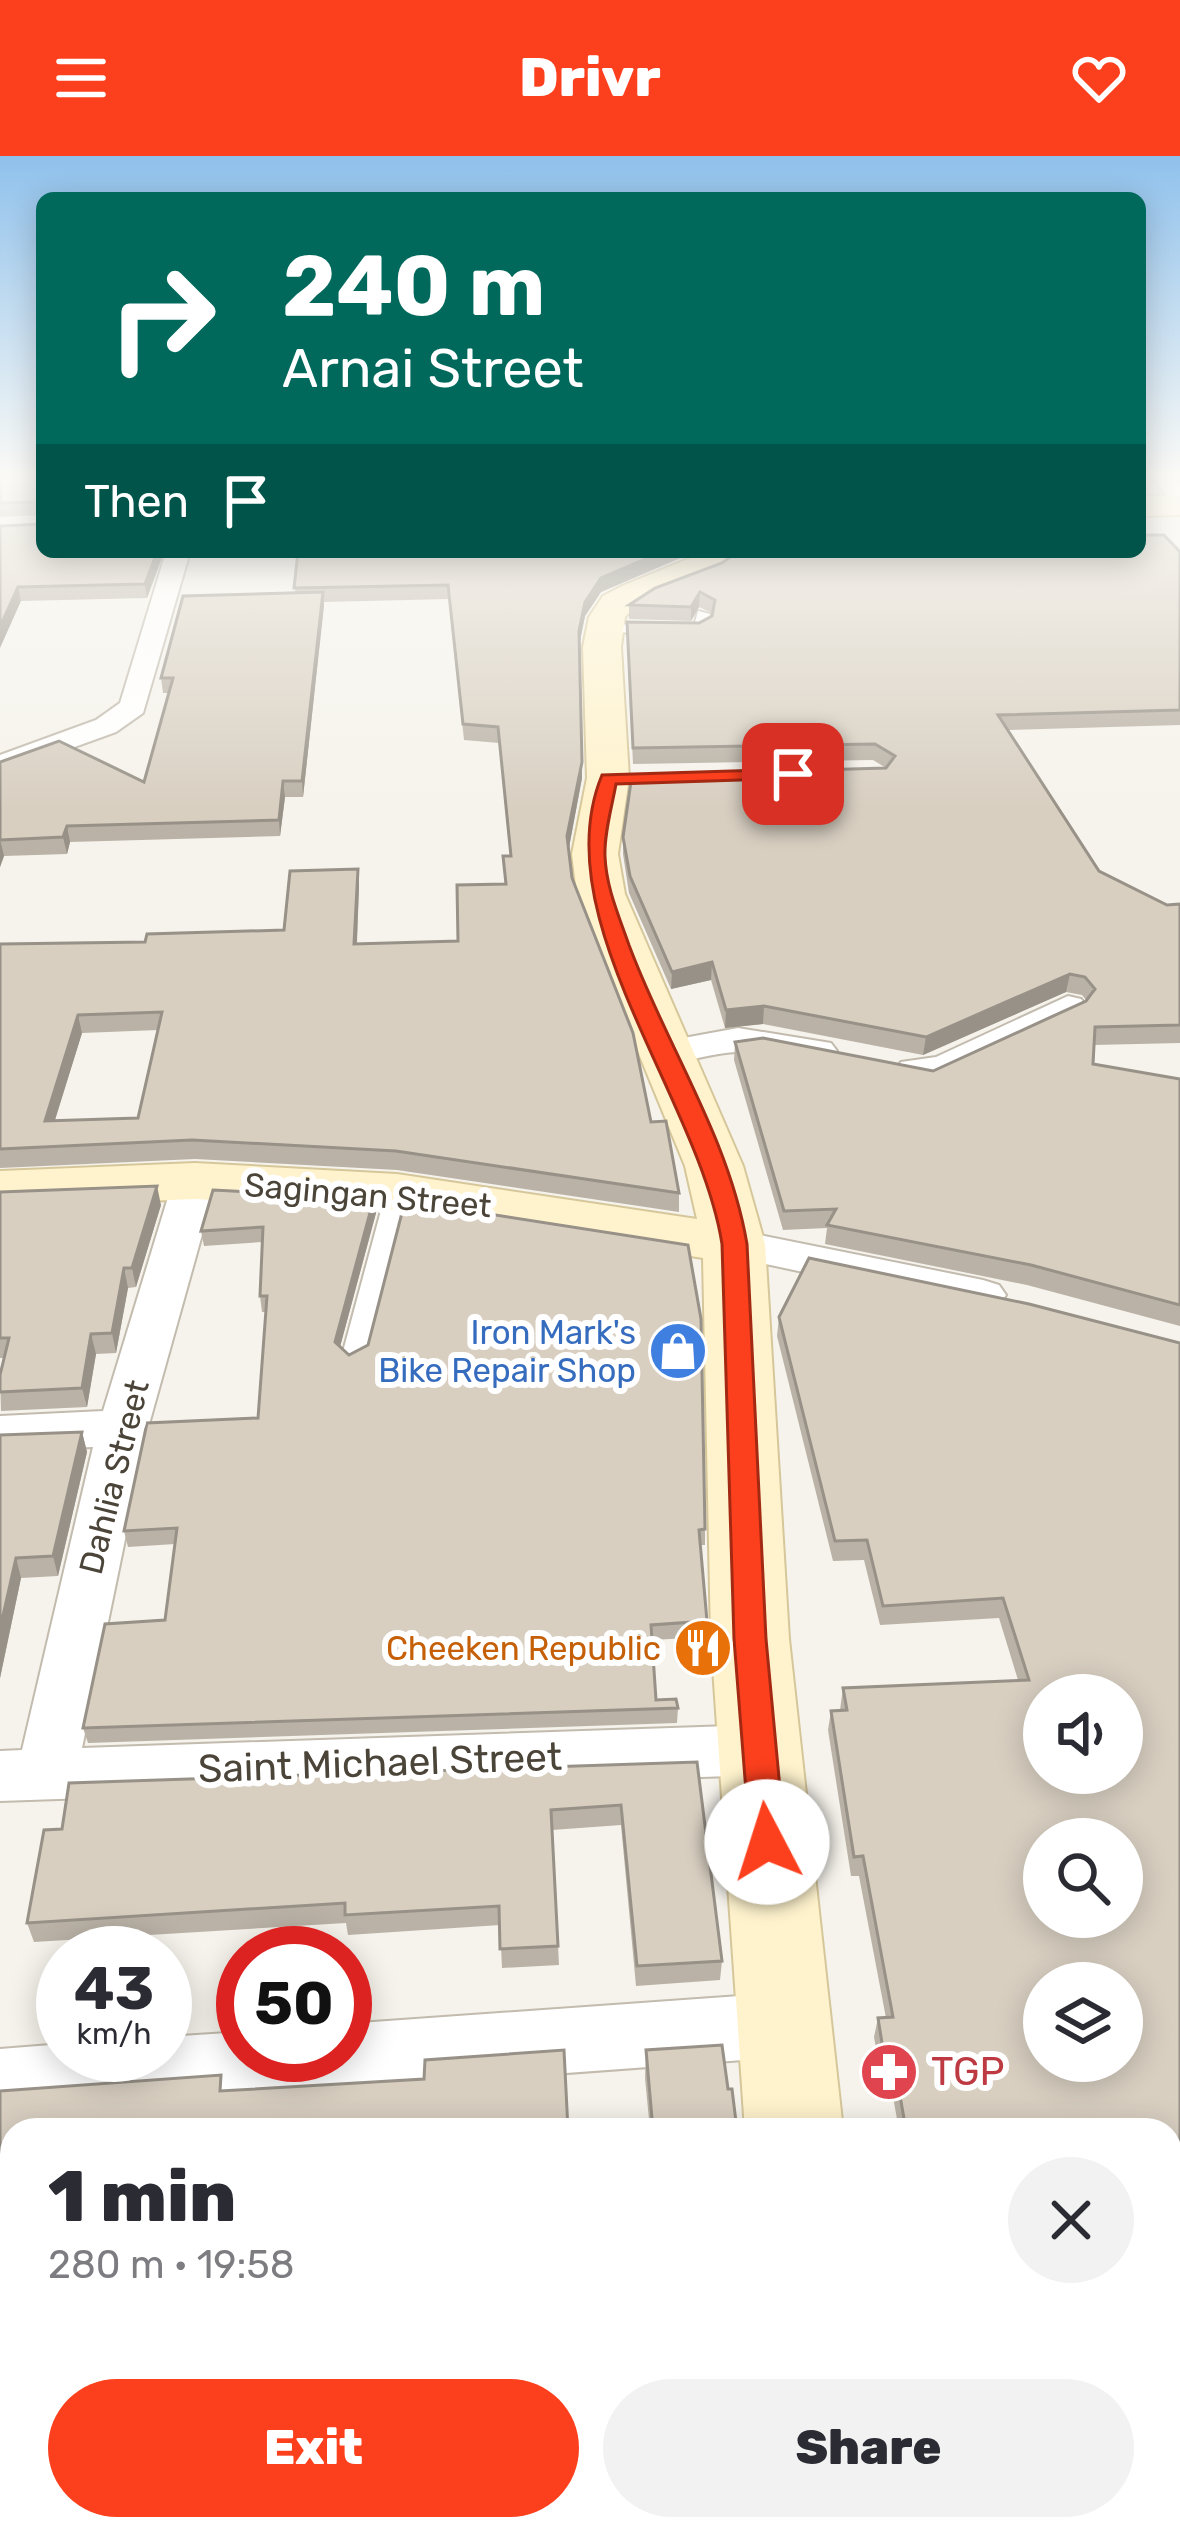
<!DOCTYPE html>
<html lang="en">
<head>
<meta charset="utf-8">
<style>
  body { margin:0; font-family:Rubik,sans-serif; background:#f2f2f3; color:#2b2b33; height:100vh; display:flex; flex-direction:column; font-size:45px; white-space:nowrap }
  * { box-sizing:border-box; margin:0 }
  p { font-size:39px; color:#7c7c81 }
  .icon { flex:none; width:66px; height:66px; fill:none; stroke:currentColor; stroke-width:2; stroke-linecap:round; stroke-linejoin:round }
  .map { position:relative; flex:1; overflow:hidden }
  .drawer { position:absolute; left:0px; top:1962px; width:1182px; height:423px; display:flex; flex-direction:column; background:#fff; border-radius:36px 36px 0 0; box-shadow:0 6px 30px #0003 }
  .drawer>* { flex:none }
  .top-card { position:absolute; left:36px; top:36px; width:1110px; height:366px; border-radius:18px; box-shadow:0 6px 30px #0003; background:#00695c; color:#fff; overflow:hidden }
  .controls { position:absolute; left:1023px; top:1518px; display:grid; gap:24px }
  .controls a { display:grid; place-items:center; width:120px; height:120px; border-radius:50%; background:#fff; box-shadow:0 6px 30px #0003; font-size:60px }
  .speed { position:absolute; left:36px; top:1770px; display:flex; gap:24px; font-size:60px; font-weight:700; text-align:center }
  .speed>* { display:grid; place-content:center; width:156px; height:156px; border-radius:50%; background:#fff; box-shadow:0 6px 30px #0003; line-height:1 }
  .speed small { font-size:30px; font-weight:400 }
  .speed .limit { border:18px solid #d22; background:#fff; color:#111 }
  .pin { position:absolute; display:grid; place-items:center; width:102px; height:102px; color:#fff; margin:-51px; border-radius:24px; box-shadow:0 6px 18px #0006 }
  .me { position:absolute; width:132px; margin:-66px; rotate:355deg; stroke-linejoin:round; filter:drop-shadow(0 0 9px #0008) }
  .turn { display:flex; align-items:center; gap:42px; height:252px; padding:0 48px; font-size:54px }
  .turn .icon { width:156px; height:156px; stroke-width:2.5 }
  .turn b { display:block; font-size:84px; line-height:102px }
  .then { display:flex; align-items:center; height:114px; padding:0 48px; background:#0003; gap:24px; font-size:45px }
  .round { display:grid; place-items:center; flex:none; width:126px; height:126px; border-radius:63px; background:#f2f2f3 }
  .overview { display:flex; align-items:center; justify-content:space-between; height:204px; padding:0 48px }
  h1 { font-size:72px; font-weight:800; line-height:90px }
  .button { display:flex; gap:24px; margin-top:auto; padding:24px 48px }
  .button a { flex:1; height:138px; border-radius:72px; background:#fc3f1d; color:#fff; font-size:48px; font-weight:800; line-height:138px; text-align:center }
  .button a+a { background:#f2f2f3; color:#2b2b33 }
  header { display:flex; justify-content:space-between; align-items:center; height:156px; padding:0 48px; background:#fc3f1d; color:#fff; font-size:54px; font-weight:800 }
  .map>svg:first-child { display:block }
  .lines { fill:none; stroke-linecap:round; stroke-linejoin:round }
  .lane-casing { stroke:#c2bbae; stroke-width:4 }
  .street-casing { stroke:#c2bbae; stroke-width:4 }
  .secondary-casing { stroke:#d6c79b; stroke-width:4 }
  .lane { fill:#fff; fill-rule:evenodd }
  .street { fill:#fff; fill-rule:evenodd }
  .secondary { fill:#fff3cd; fill-rule:evenodd }
  .wall { fill:#bab2a6; fill-rule:evenodd }
  .shaded-wall { fill:#979187 }
  .building { fill:#d8cfc1; stroke:#979187; stroke-width:3; fill-rule:evenodd }
  .route { fill:#fc3f1d; stroke:#a42913; stroke-width:3 }
  .labels { text-anchor:middle; dominant-baseline:central; stroke-width:12; stroke-linejoin:round; paint-order:stroke }
  .street-label { font-size:33px; fill:#4b4439; stroke:#fff }
  .shop-label { font-size:33px; fill:#366cbe; stroke:#fff; text-anchor:end }
  .food-label { font-size:33px; fill:#c56008; stroke:#fff; text-anchor:end }
  .near-street-label { font-size:39px; fill:#4b4439; stroke:#fff }
  .near-health-label { font-size:39px; fill:#be3a42; stroke:#fff; text-anchor:start }
</style>
</head>
<body>
<header><svg class="icon" aria-label="menu" viewBox="0 0 24 24"><path d="M4 6h16M4 12h16M4 18h16"/></svg>Drivr<svg class="icon" aria-label="heart" viewBox="0 0 24 24"><path d="M12 20l-8-8c-3-5 5-10 8-4 3-6 11-1 8 4z"/></svg></header>
<div class="map">
<svg width="1180" height="2383" viewBox="0 0 1180 2383">
  <rect width="100%" height="100%" fill="#f6f3ec"/>
  <g class="lines">
    <!-- lane casing -->
    <g class="lane-casing">
      <path id="lane" d="M698,455L710,458L709,471L696,478L603,476L596,472L603,468L694,470Z
        M397,1029L408,1036L365,1203L353,1211L341,1203L386,1036Z"/>
    </g>
    <!-- street casing -->
    <g class="street-casing">
      <path id="street" d="M1148,319H1172L1180,327V347L1172,345Z
        M166,396H190L143,557L116,576L0,618V599L96,564L120,547Z
        M1068,840L1081,843L1087,851L1081,859C1029,885 962,938 901,922L895,914L901,906L936,901Z
        M738,872L831,887L837,895L831,903C799,911 768,895 736,896C707,897 679,911 651,904L645,896L651,888Z
        M195,1012L210,1016L217,1025L148,1272L82,1592L760,1569L781,1577L790,1594L781,1611L760,1619L0,1645V1595L22,1594L93,1291L0,1294V1260L103,1255L173,1025L180,1016Z
        M734,1074L983,1124L999,1129L1006,1139L999,1149L983,1154L718,1098L712,1088L718,1078Z
        M783,1837L807,1847L817,1869L807,1891L783,1901L0,1959V1893L63,1888V1899H165V1881L243,1876V1899H345V1868Z"/>
    </g>
    <!-- secondary casing -->
    <g class="secondary-casing">
      <path id="secondary" d="M1180,339V359L1140,360V340Z
        M705,396H746C717,434 656,427 625,461L621,491L629,622L618,698L625,738L743,1010L765,1088L789,1483L843,1974H745L711,1483L703,1102L397,1054L195,1043L0,1051V1015L195,1007L397,1018L697,1063L685,1010L593,786L577,738L572,698L587,622L583,491L589,461L603,440L622,430Z
        M779,2373H893L894,2383H780Z"/>
    </g>
    <!-- lane -->
    <use href="#lane" class="lane"/>
    <!-- street -->
    <use href="#street" class="street"/>
    <!-- secondary -->
    <use href="#secondary" class="secondary"/>
  </g>
  <!-- wall -->
  <path class="wall" d="M0,319H42V359L0,361Z
    M0,370L42,396H164L147,442L21,445Z
    M298,396H694L601,436L585,460L579,488L582,622L569,691L572,722L651,966L679,1037V1056L397,1014L195,1003L0,1012V788L145,786L284,774L358,713L359,730L357,788L458,785L505,728L503,700H510L499,587L464,584L449,443L324,446L303,641H285L280,680L70,686L67,698L4,700L0,711V606L144,626L169,537H163L161,522L295,437ZM158,874L138,962L55,964L82,877Z
    M1180,396V569L1008,574L1099,715L1167,749L1180,748V887L1094,889L1093,908L1180,923V1170L1027,1129L825,1088L827,1072L783,1074L734,904L735,886L933,915L1087,845L1082,839L1066,836L923,899L763,868L725,872L711,824L671,833L629,737L623,698V681L886,612L873,604L633,608L627,481L699,467L712,460V457L699,451L691,465L629,463V449L722,407Z
    M0,1036L161,1049L136,1131L128,1132L116,1197L96,1198L87,1251L1,1255L0,1219L4,1202H0Z
    M374,1042L376,1057L340,1191L349,1199L705,1373V1389H701L707,1465L706,1481L652,1484L656,1544L678,1552L677,1567L88,1587L83,1572L165,1464L175,1388L128,1391L124,1375L258,1262L266,1156H262L260,1140L262,1086L204,1090L201,1075Z
    M779,1161L1180,1187V2383H996L994,2373H1170V1974H899L891,1930H883L874,1881L878,1862H886L859,1720H851L828,1574L831,1555L840,1554L843,1532L1018,1524L999,1462L880,1469L864,1404L833,1405L777,1180Z
    M82,1276L87,1296L58,1420L21,1422L0,1522V1279Z
    M697,1606L722,1805L720,1824L636,1830L621,1669L552,1674L559,1809L502,1812L500,1769L348,1779L346,1767L34,1786L27,1767Z
    M646,1894L728,1933L737,1974H650L645,1922Z
    M0,1935H225L12,1974V2100L0,2101Z
    M12,2184V2260L0,2261V2185Z"/>
  <!-- shaded-wall -->
  <path class="shaded-wall" d="M157,396H164L147,442L145,428Z
    M662,396H694L601,436L585,460L579,490V475L585,446L601,422Z
    M18,431L21,445L0,492V471Z
    M323,436L324,450L303,641L302,625Z
    M700,436L699,451L691,465V451Z
    M582,606V622L568,697L567,680Z
    M283,625L285,641L280,680L279,664Z
    M67,670L70,686L67,698L63,681Z
    M0,683L4,700L0,711Z
    M358,713L359,730L356,806L354,788Z
    M712,806L711,824L671,833L672,816Z
    M1070,818L1066,836L923,899L926,881Z
    M764,850L763,868L725,872L726,854Z
    M78,859L82,877L49,983L45,965Z
    M157,1030L161,1049L136,1131L132,1112Z
    M374,1042L376,1057L337,1202L335,1186Z
    M124,1112L128,1132L116,1197L112,1177Z
    M91,1178L96,1198L87,1251L82,1232Z
    M82,1276L87,1296L58,1420L53,1400Z
    M16,1402L21,1422L0,1522V1473Z"/>
  <!-- building -->
  <path class="building" d="M0,319H42V349L39,346L0,347Z
    M42,368V396H157L145,428L18,431L0,471V370Z
    M1140,379H1164L1180,396V554L998,559L1099,715L1167,749L1180,748V869L1095,871L1093,908L1180,923V1149L1031,1109L827,1069L836,1053L784,1055L735,886L763,882L933,915L1086,845L1095,833L1085,821L1070,818L926,881L764,850L726,854L712,806L672,816L630,720L623,681L632,619L886,612L895,600L875,588L633,592L627,466L699,467L712,460L715,444L700,436L691,451L629,449L655,432L722,407L737,396H1140Z
    M298,396H662L601,422L585,446L579,475L582,606L567,680L572,722L633,877L651,966L666,965L679,1037L396,995L192,984L0,993V788L145,786L147,778L284,774L290,715L358,713L354,788L458,785L457,729L506,728L503,700H511L498,571L463,568L448,429L294,432ZM162,856L138,962L45,965L78,859Z
    M323,436L302,625H283L279,664L67,670L63,681L0,684V606L59,585L144,626L173,522H161L183,440Z
    M157,1030L132,1112H124L112,1177L91,1178L82,1232L0,1236V1219L9,1182H0V1036Z
    M213,1034L374,1042L335,1186L349,1199L368,1189L405,1045L688,1089L701,1163L705,1373L699,1374L707,1465L651,1469L656,1544L676,1543L678,1552L83,1572L105,1468L165,1464L177,1372L124,1375L147,1267L258,1262L267,1140H260L263,1071L201,1075Z
    M809,1102L1029,1148L1180,1187V2383H1006L1004,2373H1170V2176L1179,2175L1170,2144V1974H906L895,1911L886,1912L878,1862L893,1861L863,1700L854,1701L831,1555L847,1554L843,1532L1029,1524L1003,1442L883,1450L867,1384L835,1385L779,1161ZM1044,1539H1122V1617H1044ZM1044,1683H1122V1761H1044ZM1044,1827H1122V1905H1044Z
    M82,1276L53,1400L16,1402L0,1473V1279Z
    M697,1606L722,1805L637,1810L621,1649L551,1654L558,1790L500,1793L499,1750L345,1759V1747L27,1767L44,1674L62,1673L69,1627Z
    M722,1889L728,1933H732L737,1974H653L646,1894Z
    M564,1894L568,1974H12V2073L0,2074V1935L221,1919L220,1935L424,1923L425,1904Z
    M12,2184V2234L0,2235V2185Z
    M12,2338V2373H589L590,2383H5Z
    M681,2373H815L816,2383H682Z"/>
  <!-- sky -->
  <linearGradient id="sky" x2="0" y2="1"><stop stop-color="#8fc1ec"/><stop offset="0.49" stop-color="#fbfaf6"/><stop offset="1" stop-color="#fbfaf6" stop-opacity="0"/></linearGradient>
  <rect width="1180" height="653" fill="url(#sky)"/>
  <!-- route -->
  <path class="route" d="M793,613L802,618L799,622L616,628C612,651 604,677 605,700C606,731 619,760 629,789C666,889 729,981 747,1088L766,1483L785,1686L780,1696L767,1701L755,1696L750,1686L734,1483L722,1088C699,942 543,761 602,619Z"/>
  <!-- icons -->
  <defs>
    <g id="shop-disc" transform="scale(3)"><circle r="9.5" fill="#3f7fe0" stroke="#fff"/><path d="M-5-2.5h2.3a2.7 3.5 0 0 1 5.4 0H5L5.5 6h-11ZM-1.5-2.5h3a1.5 2.3 0 0 0-3 0Z" fill="#fff"/></g>
    <g id="restaurant-disc" transform="scale(3)"><circle r="9.5" fill="#e8710a" stroke="#fff"/><path d="M-5-6h1v4h1v-4h1v4h1v-4h1v5L-1.5 .5V6h-2V.5L-5-1ZM5-6V6H3V1.5H1.5Q1.5-4 5-6Z" fill="#fff"/></g>
    <g id="pharmacy-disc" transform="scale(3)"><circle r="9.5" fill="#e0444e" stroke="#fff"/><path d="M-2-6h4v4h4v4h-4v4h-4v-4h-4v-4h4Z" fill="#fff"/></g>
  </defs>
  <g fill-rule="evenodd">
    <use href="#shop-disc" x="678" y="1195"/>
    <use href="#restaurant-disc" x="703" y="1492"/>
    <use href="#pharmacy-disc" x="889" y="1916"/>
  </g>
  <g class="labels">
    <!-- street labels -->
    <g class="street-label">
      <text transform="translate(368 1039) rotate(5)">Sagingan Street</text>
      <text transform="translate(114 1321) rotate(-76)">Dahlia Street</text>
    </g>
    <!-- shop labels -->
    <g class="shop-label">
      <text x="636" y="1176">Iron Mark's<tspan x="636" dy="38">Bike Repair Shop</tspan></text>
    </g>
    <!-- food labels -->
    <g class="food-label">
      <text x="661" y="1492">Cheeken Republic</text>
    </g>
    <!-- near-street labels -->
    <g class="near-street-label">
      <text transform="translate(380 1607) rotate(-2)">Saint Michael Street</text>
    </g>
    <!-- near-health labels -->
    <g class="near-health-label">
      <text x="931" y="1916">TGP</text>
    </g>
  </g>
</svg>
<div class="controls">
<a><svg class="icon" aria-label="sound" viewBox="0 0 24 24"><path d="M4 9h4l5-4v14l-5-4H4zM17 9q2 3 0 6"/></svg></a>
<a><svg class="icon" aria-label="search" viewBox="0 0 24 24"><circle cx="10" cy="10" r="6"/><path d="M15 15l6 6"/></svg></a>
<a><svg class="icon" aria-label="layers" viewBox="0 0 24 24"><path d="M12 4l9 5-9 5-9-5zM3 14l9 5 9-5"/></svg></a>
</div>
<div class="speed"><div>43<small>km/h</small></div><div class="limit">50</div></div>
<div class="pin" style="left:793px;top:618px;background:#d93025"><svg class="icon" aria-label="arrive" viewBox="0 0 24 24"><path d="M6 21V4h12l-3 4 3 4H6"/></svg></div>
<svg class="me" style="left:767px;top:1686px" viewBox="-20 -20 40 40"><circle r="19" fill="#fff"/><path d="M0-13L10 11 0 6-10 11z" fill="#fc3f1d"/></svg>
<div class="top-card">
<div class="turn"><svg class="icon" aria-label="right" viewBox="0 0 24 24"><path d="M7 20v-9h11M14 6l5 5-5 5"/></svg><div><b>240 m</b>Arnai Street</div></div>
<div class="then">Then<svg class="icon" aria-label="arrive" viewBox="0 0 24 24"><path d="M6 21V4h12l-3 4 3 4H6"/></svg></div>
</div>
<section class="drawer">
<div class="overview"><div><h1>1 min</h1><p>280 m · 19:58</p></div><a class="round"><svg class="icon" aria-label="close" viewBox="0 0 24 24"><path d="M6 6l12 12M18 6L6 18"/></svg></a></div>
<div class="button"><a>Exit</a><a>Share</a></div>
</section>
</div>
</body>
</html>
